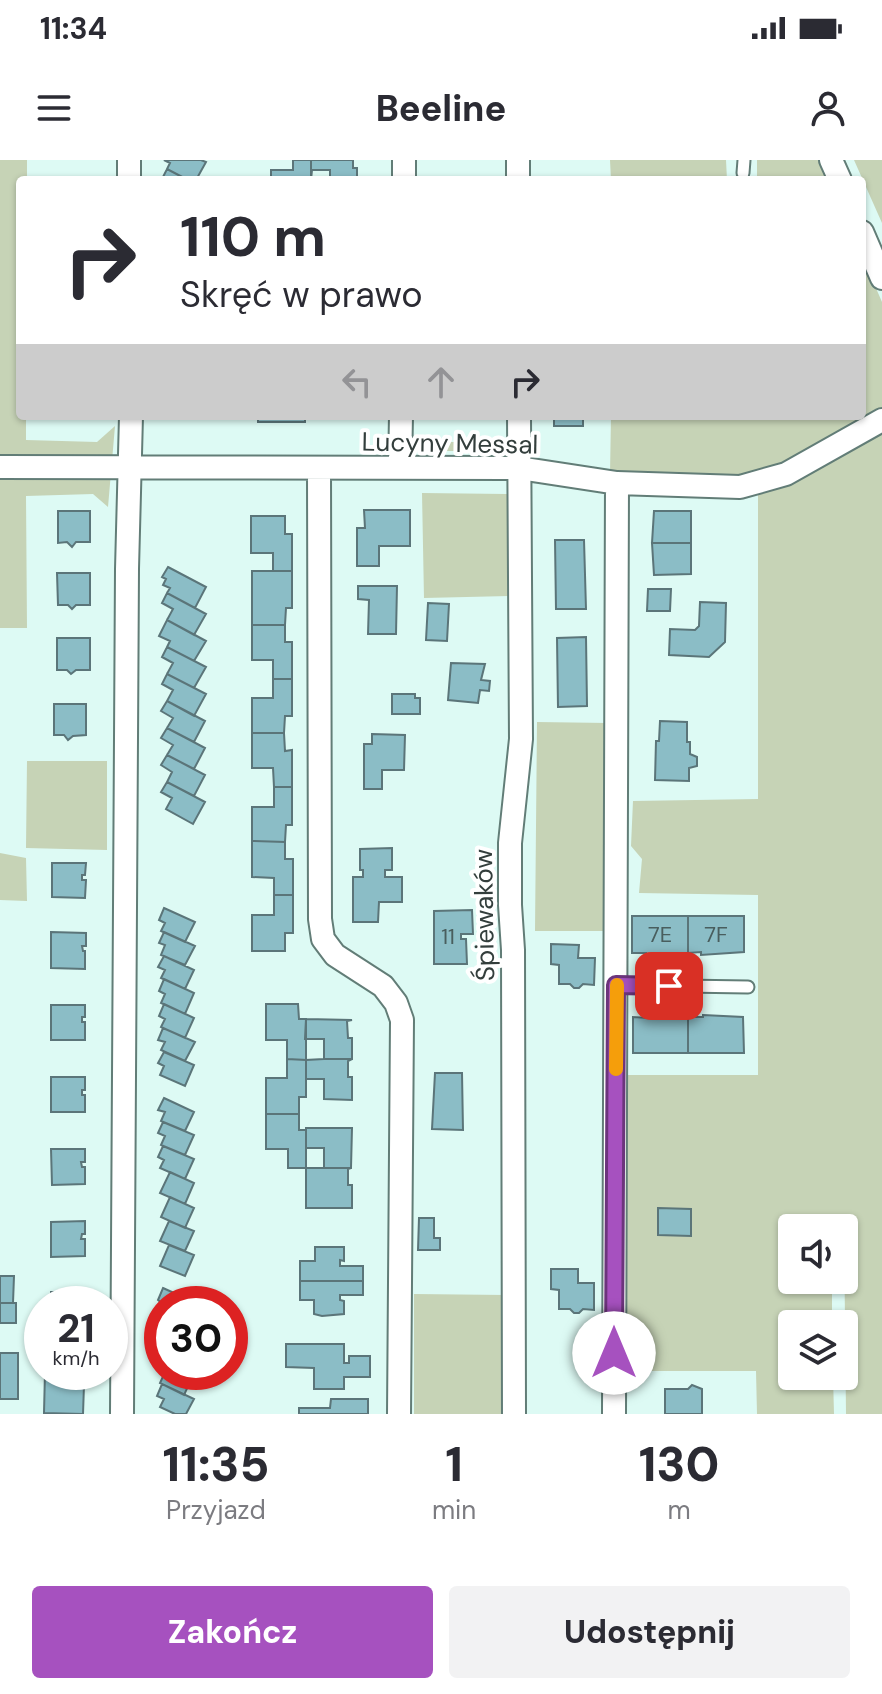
<!DOCTYPE html>
<html lang="pl">
<head>
<meta charset="utf-8">
<style>
  body { margin:0; font-family:"DM Sans",sans-serif; background:#f2f2f3; color:#2b2b33; height:100vh; display:flex; flex-direction:column; font-size:30px; white-space:nowrap }
  * { box-sizing:border-box; margin:0 }
  p { font-size:26px; color:#7c7c81 }
  .icon { flex:none; width:44px; height:44px; fill:none; stroke:currentColor; stroke-width:2; stroke-linecap:round; stroke-linejoin:round }
  .map { position:relative; height:1254px; overflow:hidden }
  .panel { display:flex; flex-direction:column; background:#fff; flex:1 }
  .panel>* { flex:none }
  .guide { position:absolute; left:16px; top:16px; width:850px; height:244px; border-radius:8px; box-shadow:0 2px 6px #0004; background:#fff; color:#2b2b33; overflow:hidden }
  .fabs { position:absolute; left:778px; top:1054px; display:grid; gap:16px }
  .fabs a { display:grid; place-items:center; width:80px; height:80px; border-radius:8px; background:#fff; box-shadow:0 2px 6px #0004; font-size:40px }
  .speed { position:absolute; left:24px; top:1126px; display:flex; gap:16px; font-size:40px; font-weight:700; text-align:center }
  .speed>* { display:grid; place-content:center; width:104px; height:104px; border-radius:50%; background:#fff; box-shadow:0 2px 6px #0004; line-height:1 }
  .speed small { font-size:20px; font-weight:400 }
  .speed .limit { border:12px solid #d22; background:#fff; color:#111 }
  .pin { position:absolute; display:grid; place-items:center; width:68px; height:68px; color:#fff; margin:-34px; border-radius:16px; box-shadow:0 4px 12px #0006 }
  .me { position:absolute; width:88px; margin:-44px; rotate:0deg; stroke-linejoin:round; filter:drop-shadow(0 0 6px #0008) }
  .turn { display:flex; align-items:center; gap:28px; height:168px; padding:0 32px; font-size:36px }
  .turn .icon { width:104px; height:104px; stroke-width:2.5 }
  .turn b { display:block; font-size:56px; line-height:68px }
  .lanes { display:flex; align-items:center; height:76px; padding:0 32px; background:#0003; justify-content:center; gap:40px; direction:ltr }
  .lanes .off { opacity:.35 }
  .eta { display:flex; justify-content:space-evenly; align-items:center; height:136px; text-align:center }
  .eta b { font-size:48px; font-weight:800; line-height:56px }
  .primary-button { display:flex; gap:16px; margin-top:auto; padding:16px 32px }
  .primary-button a { flex:1; height:92px; border-radius:8px; background:#a651bf; color:#fff; font-size:32px; font-weight:800; line-height:92px; text-align:center }
  .primary-button a+a { background:#f2f2f3; color:#2b2b33 }
  .status { display:flex; justify-content:space-between; align-items:center; height:56px; padding:0 40px; background:#fff; direction:ltr }
  .status svg { height:22px; fill:currentColor }
  header { display:flex; justify-content:space-between; align-items:center; height:104px; padding:0 32px; background:#fff; font-size:36px; font-weight:800 }
  .map>svg:first-child { display:block }
  .green { fill:#c6d3b6 }
  .building { fill:#8bbdc6; stroke:#5b7579; stroke-width:2 }
  .lines { fill:none; stroke-linecap:round; stroke-linejoin:round }
  .lane-casing { stroke:#627d77; stroke-width:15 }
  .street-casing { stroke:#627d77; stroke-width:26 }
  .lane { stroke:#fff; stroke-width:11 }
  .street { stroke:#fff; stroke-width:22 }
  .route-casing { stroke:#6c357c; stroke-width:20 }
  .route { stroke:#a651bf; stroke-width:14 }
  .slow { stroke:#f59e0b; stroke-width:14 }
  .labels { text-anchor:middle; dominant-baseline:central; stroke-width:8; stroke-linejoin:round; paint-order:stroke }
  .number-label { font-size:22px; fill:#495e5e }
  .street-label { font-size:26px; fill:#333e3c; stroke:#fff }
</style>
</head>
<body>
<div class="status"><b>11:34</b><svg viewBox="0 0 49 12"><path d="M0 12V9h3v3zM5 12V6h3v6zM10 12V3h3v9zM15 12V0h3v12zM26 1h20v11H26zM47 4h2v5h-2z"/></svg></div>
<header><svg class="icon" aria-label="menu" viewBox="0 0 24 24"><path d="M4 6h16M4 12h16M4 18h16"/></svg>Beeline<svg class="icon" aria-label="person" viewBox="0 0 24 24"><circle cx="12" cy="8" r="4"/><path d="M4 21q1-7 8-7t8 7"/></svg></header>
<div class="map">
<svg width="882" height="1254" viewBox="0 0 882 1254">
  <rect width="100%" height="100%" fill="#ddfaf4"/>
  <!-- green -->
  <path class="green" d="M0,0H27V20H20V256H26V280L97,282L115,266L108,347L93,334L26,336L27,468H0Z
    M610,0H726L727,20H611Z
    M757,0H819L829,20H757Z
    M854,0H882V63Z
    M862,96L882,142V247L790,299L734,319L610,314L611,256H862Z
    M882,269V1254H846L844,1068H792V1120H832V1164H792V1216H833L834,1254H757L756,1211H621L622,915H758V735L639,733L642,699L631,686L633,641L758,639V334L787,323Z
    M419,275L426,282H484L489,278L498,287L494,291H421Z
    M422,333L507,334L509,436L424,438Z
    M537,562L608,563L606,771H535Z
    M27,601H107V690L26,688Z
    M0,693L26,698L27,741L0,740Z
    M414,1134L506,1135L505,1254H414Z"/>
  <!-- building -->
  <path class="building" d="M164,0H201L206,2L196,20H188L167,9L170,3Z
    M293,0H311V20H271V10H293Z
    M311,0H353V8H357V20H330V10H312L311,20Z
    M167,9L188,20H165L162,19Z
    M258,256H305V262H258Z
    M554,256H583V266H554Z
    M364,350H410V386H379V406H357V368H365Z
    M58,351H90V382H76L72,387L67,382L58,383Z
    M654,351H691V383H652Z
    M251,356H285V374H292V411H273V393H251Z
    M555,380H584L586,449H556Z
    M652,383H691V414L654,415Z
    M168,407L206,427L195,448L167,433L170,428L163,425L166,419L162,417Z
    M252,411H292V448H286L285,465H252Z
    M57,413H90V445H76L72,449L68,445H58Z
    M358,426H397L396,474H368L369,440L358,439Z
    M648,429H671L670,451H647Z
    M167,433L206,454L194,475L167,460L173,449L162,443Z
    M700,442L726,443L725,482L709,497L669,495L670,469L695,470L699,466Z
    M428,443L449,444L447,481L426,480Z
    M167,460L206,481L194,501L167,487L170,481L159,476Z
    M252,465H285V482H292V519H273V500H252Z
    M586,477L587,546L558,547L557,478Z
    M57,478H90V510H76L71,514L67,510H57Z
    M167,487L206,507L194,528L167,514L173,503L162,497Z
    M451,503L485,504L481,520L490,521L489,531L480,530L478,543L448,540Z
    M167,514L206,534L194,556L167,541L173,530L162,524Z
    M273,519H292V556H285L284,573H252V538H273Z
    M392,534H415V538H420V554H392Z
    M167,541L205,561L194,582L167,568L173,558L161,551Z
    M54,544H86V575L73,576L68,580L64,575H54Z
    M660,561L687,562V582H690V594L697,597V606L689,608V621L655,620L656,581H659Z
    M167,568L205,588L194,609L167,595L173,585L161,578Z
    M252,573H284L285,591L292,590V627H274L273,608H252Z
    M372,574L405,575L404,610H382V629H364V584H372Z
    M167,595L205,615L194,636L167,622L172,612L161,605Z
    M167,622L205,642L193,664L166,649L172,638L161,632Z
    M274,627H292V665H286L285,682L252,681V647H274Z
    M252,681L285,682V699H293V735H274V718L252,717Z
    M392,688V710H385V717H402V742H379L378,762H353V717H363V710H360V689Z
    M52,703H86L85,715H82V720H86L85,738L52,737Z
    M274,735H293V773H285V791H252V755H274Z
    M164,748L195,762L185,782L161,771L165,763L159,760Z
    M472,750L473,774H461V779H466L467,804H434V751Z
    M632,756H688V793L646,795V793H632Z
    M688,756H744V792L701,795V792L688,793Z
    M51,772L86,773V786H82L83,791H85V809L51,808Z
    M164,772L195,786L185,805L161,795L165,785L159,783Z
    M551,784L579,785L578,798H595L594,825L583,824L579,828H574L570,824H559V805L551,804Z
    M164,796L194,810L185,829L161,818L165,810L158,807Z
    M164,819L194,833L185,854L161,843L165,834L159,831Z
    M164,844L194,858L185,878L161,867L165,859L159,856Z
    M266,844H298L299,859H306V900L287,899V880H266Z
    M51,845H85V857H82V862H85V880H51Z
    M649,855L688,857V893H633V857L649,858Z
    M703,855L743,857L744,893H688V857H703Z
    M306,859L352,860L347,861L348,878H352V899H324V879H305Z
    M163,868L195,882L185,901L161,890L165,882L158,880Z
    M164,892L194,905L185,926L160,915L164,906L158,903Z
    M287,899L306,900V937H299V954H266V918H287Z
    M324,899H352L348,901V917H352V940L324,939V919H306V900Z
    M435,913H462L463,970L432,969Z
    M51,917H85V930H82V935H85V952H51Z
    M164,938L194,952L185,971L161,961L165,952L158,950Z
    M266,954H299V970H306V1008H288V989H266Z
    M163,962L194,975L185,995L161,985L165,976L158,973Z
    M306,968H352L351,1008H324V988H306Z
    M163,986L194,999L185,1019L160,1008L164,1000L158,997Z
    M51,989H85V1002H81L82,1007H85V1024L52,1025Z
    M306,1008H351L348,1009V1025H352V1048H306Z
    M170,1012L194,1023L185,1044L160,1033Z
    M170,1037L194,1048L185,1068L161,1057Z
    M658,1048L691,1049V1076L658,1075Z
    M419,1058H434V1078H440V1090H418Z
    M85,1061V1074H82L81,1079H85V1096L51,1097V1062Z
    M169,1061L194,1071L185,1091L160,1081Z
    M169,1085L194,1095L185,1116L160,1106Z
    M315,1087H344V1101L340,1100V1106H363V1121H300V1101H315Z
    M551,1109H578V1123H594V1150L583,1149L579,1153H574L570,1149H559V1130L551,1129Z
    M0,1116H14L13,1143H0Z
    M300,1121H363V1135H340V1140L344,1141V1154L322,1156L314,1154V1140H300Z
    M163,1128L194,1142L193,1144H163L158,1140Z
    M51,1132H84L85,1144H51Z
    M0,1143H16V1163H0Z
    M286,1184H344V1203H349V1196H370V1217H344V1229H314V1208L286,1207Z
    M0,1193H18V1239H0Z
    M45,1212H87V1225H84L83,1254L44,1253Z
    M165,1212L194,1214L184,1235L160,1223Z
    M162,1224L194,1239L186,1254H175L160,1247L164,1239L157,1236Z
    M692,1225L702,1229V1254H665V1229H688Z
    M331,1239H368V1254H299V1248H330Z"/>
  <g class="lines">
    <!-- lane casing -->
    <g class="lane-casing">
      <path id="lane" d="M743,13L744,0
        M616,825L748,827"/>
    </g>
    <!-- street casing -->
    <g class="street-casing">
      <path id="street" d="M129,0V20
        M404,0V20
        M518,0V20
        M831,0L840,20
        M862,72L882,118
        M0,307L519,308L617,323L740,327L786,314L882,260
        M400,308L401,256
        M319,309L320,759L323,779L335,795L383,826L396,843L402,860L399,1254
        M122,1254L127,409L131,256
        M514,1254L513,790L510,745V683L521,579L519,256
        M614,1254L617,323"/>
    </g>
    <!-- lane -->
    <use href="#lane" class="lane"/>
    <!-- street -->
    <use href="#street" class="street"/>
  </g>
  <g class="lines">
    <!-- route casing -->
    <g class="route-casing">
      <path id="route" d="M614,1193L616,825L669,826"/>
    </g>
    <!-- route -->
    <use href="#route" class="route"/>
    <!-- slow -->
    <path class="slow" d="M616,909L617,825"/>
  </g>
  <g class="labels">
    <!-- number labels -->
    <g class="number-label">
      <text x="660" y="774">7E</text>
      <text x="716" y="774">7F</text>
      <text x="448" y="776">11</text>
    </g>
    <!-- street labels -->
    <g class="street-label">
      <text transform="translate(450 283) rotate(1)">Lucyny Messal</text>
      <text transform="translate(484 755) rotate(-91)">Śpiewaków</text>
    </g>
  </g>
</svg>
<div class="fabs">
<a><svg class="icon" aria-label="sound" viewBox="0 0 24 24"><path d="M4 9h4l5-4v14l-5-4H4zM17 9q2 3 0 6"/></svg></a>
<a><svg class="icon" aria-label="layers" viewBox="0 0 24 24"><path d="M12 4l9 5-9 5-9-5zM3 14l9 5 9-5"/></svg></a>
</div>
<div class="speed"><div>21<small>km/h</small></div><div class="limit">30</div></div>
<div class="pin" style="left:669px;top:826px;background:#d93025"><svg class="icon" aria-label="arrive" viewBox="0 0 24 24"><path d="M6 21V4h12l-3 4 3 4H6"/></svg></div>
<svg class="me" style="left:614px;top:1193px" viewBox="-20 -20 40 40"><circle r="19" fill="#fff"/><path d="M0-13L10 11 0 6-10 11z" fill="#a651bf"/></svg>
<div class="guide">
<div class="turn"><svg class="icon" aria-label="right" viewBox="0 0 24 24"><path d="M7 20v-9h11M14 6l5 5-5 5"/></svg><div><b>110 m</b>Skręć w prawo</div></div>
<div class="lanes"><svg class="icon off" aria-label="left" viewBox="0 0 24 24"><path d="M17 20v-9H6M10 6l-5 5 5 5"/></svg><svg class="icon off" aria-label="ahead" viewBox="0 0 24 24"><path d="M12 20V5M6 11l6-6 6 6"/></svg><svg class="icon" aria-label="right" viewBox="0 0 24 24"><path d="M7 20v-9h11M14 6l5 5-5 5"/></svg></div>
</div>
</div>
<section class="panel">
<div class="eta">
<div><b>11:35</b><p>Przyjazd</p></div>
<div><b>1</b><p>min</p></div>
<div><b>130</b><p>m</p></div>
</div>
<div class="primary-button"><a>Zakończ</a><a>Udostępnij</a></div>
</section>
</body>
</html>
